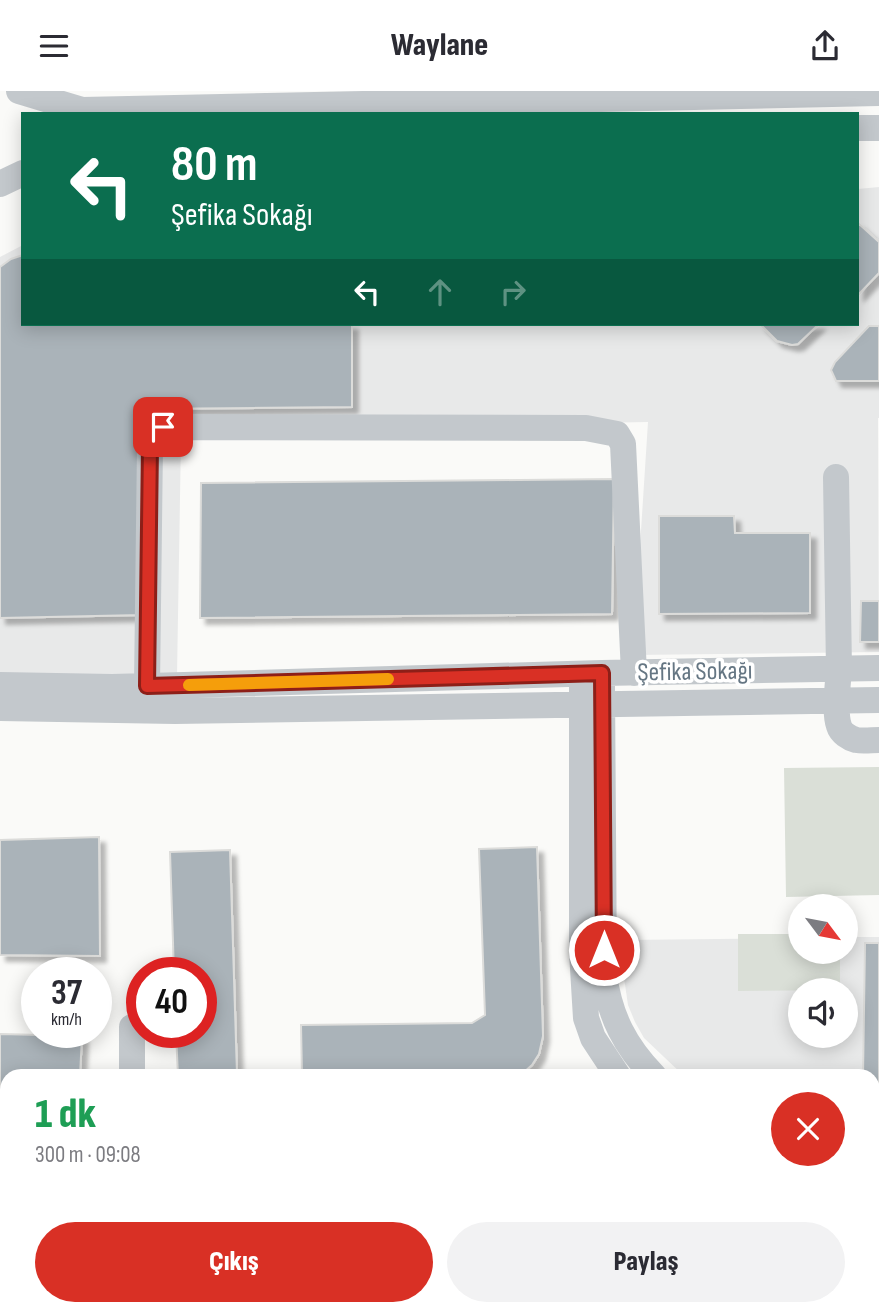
<!DOCTYPE html>
<html lang="tr">
<head>
<meta charset="utf-8">
<style>
  body { margin:0; font-family:"Sofia Sans Condensed",sans-serif; background:#f2f2f3; color:#2b2b33; height:100vh; display:flex; flex-direction:column; font-size:26px; white-space:nowrap }
  * { box-sizing:border-box; margin:0 }
  p { font-size:23px; color:#7c7c81 }
  .icon { flex:none; width:38px; height:38px; fill:none; stroke:currentColor; stroke-width:2; stroke-linecap:round; stroke-linejoin:round }
  .map { position:relative; flex:1; overflow:hidden }
  .side { position:absolute; left:0px; top:978px; width:880px; height:247px; display:flex; flex-direction:column; background:#fff; border-radius:21px 21px 0 0; box-shadow:0 4px 18px #0003 }
  .side>* { flex:none }
  .guide { position:absolute; left:21px; top:21px; width:838px; height:214px; border-radius:0px; box-shadow:0 4px 18px #0003; background:#0b6e4f; color:#fff; overflow:hidden }
  .needle { width:46px; rotate:122deg }
  .tools { position:absolute; left:788px; top:803px; display:grid; gap:14px }
  .tools a { display:grid; place-items:center; width:70px; height:70px; border-radius:50%; background:#fff; box-shadow:0 4px 18px #0003; font-size:35px }
  .speed { position:absolute; left:21px; top:866px; display:flex; gap:14px; font-size:35px; font-weight:700; text-align:center }
  .speed>* { display:grid; place-content:center; width:91px; height:91px; border-radius:50%; background:#fff; box-shadow:0 4px 18px #0003; line-height:1 }
  .speed small { font-size:18px; font-weight:400 }
  .speed .limit { border:10px solid #d22; background:#fff; color:#111 }
  .pin { position:absolute; display:grid; place-items:center; width:60px; height:60px; color:#fff; margin:-30px; border-radius:14px; box-shadow:0 4px 10px #0006 }
  .me { position:absolute; width:77px; margin:-38px; rotate:0deg; stroke-linejoin:round; filter:drop-shadow(0 0 5px #0008) }
  .turn { display:flex; align-items:center; gap:24px; height:147px; padding:0 35px; font-size:32px }
  .turn .icon { width:91px; height:91px; stroke-width:2.5 }
  .turn b { display:block; font-size:49px; line-height:60px }
  .lanes { display:flex; align-items:center; height:66px; padding:0 35px; background:#0003; justify-content:center; gap:35px; direction:ltr }
  .lanes .off { opacity:.35 }
  .round { display:grid; place-items:center; flex:none; width:74px; height:74px; border-radius:37px; background:#f2f2f3 }
  .headline { display:flex; align-items:center; justify-content:space-between; height:119px; padding:0 35px }
  h1 { font-size:42px; font-weight:800; line-height:52px; color:#1e9e55 }
  .cta { display:flex; gap:14px; margin-top:auto; padding:14px 35px }
  .cta a { flex:1; height:80px; border-radius:42px; background:#d93025; color:#fff; font-size:28px; font-weight:800; line-height:80px; text-align:center }
  .cta a+a { background:#f2f2f3; color:#2b2b33 }
  header { display:flex; justify-content:space-between; align-items:center; height:91px; padding:0 35px; background:#fff; font-size:32px; font-weight:800 }
  .map>svg:first-child { display:block }
  .built { fill:#e8e9e9; fill-rule:evenodd }
  .green { fill:#dadfd7 }
  .building { fill:#aab3b9; stroke:#dcdcda; stroke-width:2; filter:url(#shadow) }
  .lines { fill:none; stroke-linecap:round; stroke-linejoin:round }
  .minor { stroke:#c3c8cc; stroke-width:26 }
  .route-casing { stroke:#8d1f18; stroke-width:18 }
  .route { stroke:#d93025; stroke-width:12 }
  .slow { stroke:#f59e0b; stroke-width:12 }
  .labels { text-anchor:middle; dominant-baseline:central; stroke-width:7; stroke-linejoin:round; paint-order:stroke }
  .street-label { font-size:26px; fill:#657683; stroke:#fff }
</style>
</head>
<body>
<header><svg class="icon" aria-label="menu" viewBox="0 0 24 24"><path d="M4 6h16M4 12h16M4 18h16"/></svg>Waylane<svg class="icon" aria-label="share" viewBox="0 0 24 24"><path d="M12 15V3M7 8l5-5 5 5M5 13v7h14v-7"/></svg></header>
<div class="map">
<svg width="879" height="1224" viewBox="0 0 879 1224">
  <defs>
    <filter id="shadow"><feDropShadow dx="6" dy="6" stdDeviation="2" flood-color="#0004"/></filter>
  </defs>
  <rect width="100%" height="100%" fill="#fafaf8"/>
  <!-- built -->
  <path class="built" d="M879,96V327H878L879,561L633,564L648,331L366,336L181,348L177,584L0,586V166L23,154V233H858V98Z
    M845,846H879V1224H855V1218H873V985H684L644,947L635,931L628,914L622,873L624,849L800,847V861H845ZM800,900H845V945H800Z"/>
  <!-- green -->
  <path class="green" d="M879,676V804L786,806L784,677Z
    M738,843H800V861H840V899L738,900Z
    M0,1090H7V1218H233V1224H0Z
    M705,1218H758V1224H705Z"/>
  <!-- building -->
  <path class="building" d="M858,132L879,151V182L858,204Z
    M23,164V233H352V316L138,318L142,524L0,527V176L11,168Z
    M760,233H819L798,253L792,254L777,250Z
    M869,235H879V290H836L831,279L835,271Z
    M614,388L612,523L200,527L201,392Z
    M659,425H734L735,442H810V522L659,523Z
    M861,510H879V551H860Z
    M99,746L100,865L0,864V749Z
    M537,756L543,945L539,963L532,974L523,982L517,985H302L301,934L472,932L485,924L479,758Z
    M230,759L237,983L178,985L176,942H201V882H174L170,761Z
    M865,852H879V1094H873V985H863Z
    M0,943L82,945L80,985H7V1020L0,1021Z"/>
  <g class="lines">
    <!-- minor -->
    <path class="minor" d="M19,0L82,19L879,2
      M858,37H879
      M0,93L23,82
      M836,386L839,578C838,593 834,621 839,635C841,642 849,647 856,649C863,650 872,649 879,649
      M0,594L112,596L602,582L879,577
      M582,595V861L586,927L593,947L618,985
      M602,595L604,884C610,926 625,955 654,985
      M0,617L175,620L879,609
      M145,619L147,595L150,354L156,343L163,336L586,337L617,343L623,353L634,582
      M132,936V985
      M487,1218V1224
      M591,1218V1224
      M692,1218L693,1224
      M344,1224V1218
      M802,1224V1218
      M829,1224L830,1218"/>
  </g>
  <g class="lines">
    <!-- route casing -->
    <g class="route-casing">
      <path id="route" d="M163,336L156,344L150,354L147,595L602,582L604,859"/>
    </g>
    <!-- route -->
    <use href="#route" class="route"/>
    <!-- slow -->
    <path class="slow" d="M189,594L388,588"/>
  </g>
  <g class="labels">
    <!-- street labels -->
    <g class="street-label">
      <text transform="translate(695 581) rotate(-1)">Şefika Sokağı</text>
    </g>
  </g>
</svg>
<div class="tools">
<a><svg class="needle" viewBox="-14 -14 28 28"><path d="M0-13l5 13h-10z" fill="#e53935"/><path d="M0 13l5-13h-10z" fill="#7c7c81"/></svg></a>
<a><svg class="icon" aria-label="sound" viewBox="0 0 24 24"><path d="M4 9h4l5-4v14l-5-4H4zM17 9q2 3 0 6"/></svg></a>
</div>
<div class="speed"><div>37<small>km/h</small></div><div class="limit">40</div></div>
<div class="pin" style="left:163px;top:336px;background:#d93025"><svg class="icon" aria-label="arrive" viewBox="0 0 24 24"><path d="M6 21V4h12l-3 4 3 4H6"/></svg></div>
<svg class="me" style="left:604px;top:859px" viewBox="-20 -20 40 40"><circle r="17" fill="#d93025" stroke="#fff" stroke-width="3"/><path d="M0-11L8 9 0 5-8 9z" fill="#fff"/></svg>
<div class="guide">
<div class="turn"><svg class="icon" aria-label="left" viewBox="0 0 24 24"><path d="M17 20v-9H6M10 6l-5 5 5 5"/></svg><div><b>80 m</b>Şefika Sokağı</div></div>
<div class="lanes"><svg class="icon" aria-label="left" viewBox="0 0 24 24"><path d="M17 20v-9H6M10 6l-5 5 5 5"/></svg><svg class="icon off" aria-label="ahead" viewBox="0 0 24 24"><path d="M12 20V5M6 11l6-6 6 6"/></svg><svg class="icon off" aria-label="right" viewBox="0 0 24 24"><path d="M7 20v-9h11M14 6l5 5-5 5"/></svg></div>
</div>
<section class="side">
<div class="headline"><div><h1>1 dk</h1><p>300 m · 09:08</p></div><a class="round" style="background:#d93025;color:#fff"><svg class="icon" aria-label="close" viewBox="0 0 24 24"><path d="M6 6l12 12M18 6L6 18"/></svg></a></div>
<div class="cta"><a>Çıkış</a><a>Paylaş</a></div>
</section>
</div>
</body>
</html>
